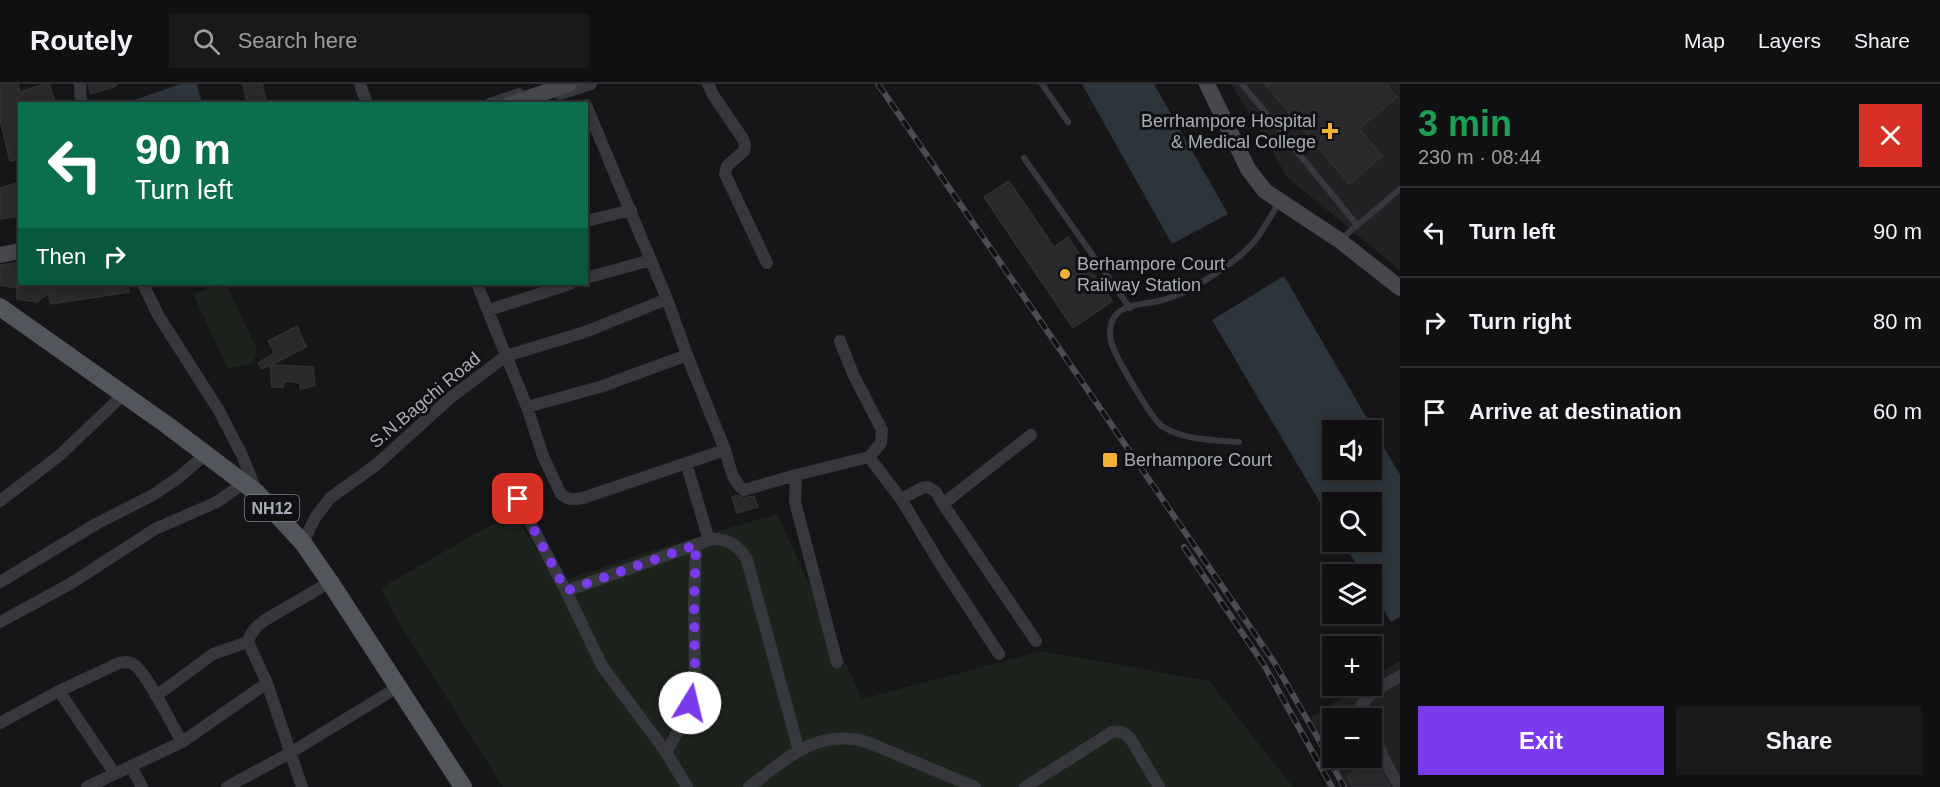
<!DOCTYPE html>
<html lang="en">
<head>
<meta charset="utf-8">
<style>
  body { margin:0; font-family:Helvetica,sans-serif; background:#19191b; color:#f1f3f6; height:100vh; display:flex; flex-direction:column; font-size:22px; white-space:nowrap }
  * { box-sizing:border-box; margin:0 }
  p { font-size:20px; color:#9c9d9f }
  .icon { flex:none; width:33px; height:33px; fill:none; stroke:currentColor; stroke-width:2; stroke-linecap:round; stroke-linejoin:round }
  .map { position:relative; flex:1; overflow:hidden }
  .panel { display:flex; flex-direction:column; background:#101012; width:540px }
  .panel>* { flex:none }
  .hud { position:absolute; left:18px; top:18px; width:570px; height:183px; border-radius:0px; box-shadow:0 3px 9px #0003,0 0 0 2px #303032; background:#0b6e4f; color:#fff; overflow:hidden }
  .controls { position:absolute; left:1322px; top:336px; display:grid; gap:12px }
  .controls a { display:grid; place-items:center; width:60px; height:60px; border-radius:0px; background:#101012; box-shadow:0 3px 9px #0003,0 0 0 2px #303032; font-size:30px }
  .pin { position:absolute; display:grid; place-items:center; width:51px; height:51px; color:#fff; margin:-26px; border-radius:12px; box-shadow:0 3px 9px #0006 }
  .me { position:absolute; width:66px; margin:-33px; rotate:9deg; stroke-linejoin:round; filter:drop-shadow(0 0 4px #0008) }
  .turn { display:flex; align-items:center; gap:21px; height:126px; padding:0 18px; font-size:27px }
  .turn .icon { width:78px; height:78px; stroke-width:2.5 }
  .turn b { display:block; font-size:42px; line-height:51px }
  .then { display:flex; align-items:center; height:57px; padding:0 18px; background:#0003; gap:12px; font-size:22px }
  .round { display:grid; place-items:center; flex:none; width:63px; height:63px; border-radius:0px; background:#19191b }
  .head { display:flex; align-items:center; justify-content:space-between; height:102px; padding:0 18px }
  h1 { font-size:36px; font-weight:700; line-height:45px; color:#1e9e55 }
  .button { display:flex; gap:12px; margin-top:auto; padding:12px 18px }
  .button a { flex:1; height:69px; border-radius:0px; background:#7c3aed; color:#fff; font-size:24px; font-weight:700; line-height:69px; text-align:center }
  .button a+a { background:#19191b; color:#f1f3f6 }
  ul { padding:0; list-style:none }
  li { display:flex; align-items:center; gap:18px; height:90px; padding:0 18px; border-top:2px solid #303032 }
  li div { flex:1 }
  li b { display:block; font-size:22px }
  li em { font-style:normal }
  header { display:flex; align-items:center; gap:36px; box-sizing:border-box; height:84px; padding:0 30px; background:#101012; border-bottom:2px solid #303032 }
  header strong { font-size:28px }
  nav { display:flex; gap:33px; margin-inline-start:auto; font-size:21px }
  .search { width:420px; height:54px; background:#19191b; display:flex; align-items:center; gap:15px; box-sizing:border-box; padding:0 21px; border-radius:0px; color:#9c9d9f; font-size:22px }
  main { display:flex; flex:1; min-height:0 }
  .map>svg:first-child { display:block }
  .built { fill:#222225; fill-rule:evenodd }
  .green { fill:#1c231d }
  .water { fill:#2c353c; fill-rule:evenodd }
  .building { fill:#29292c; stroke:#303034; stroke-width:1.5 }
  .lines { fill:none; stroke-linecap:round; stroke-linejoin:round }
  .lane { stroke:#37383d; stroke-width:6 }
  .street { stroke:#37383d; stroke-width:12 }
  .secondary { stroke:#45474d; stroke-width:16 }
  .primary { stroke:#53555c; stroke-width:18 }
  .rail-casing { stroke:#4a4c52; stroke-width:6 }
  .rail { stroke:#111113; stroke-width:4; stroke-dasharray:11; stroke-linecap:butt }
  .route { stroke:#7c3aed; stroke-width:10; stroke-dasharray:0 18 }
  .poi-dot { fill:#f2b134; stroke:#111113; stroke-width:2 }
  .labels { text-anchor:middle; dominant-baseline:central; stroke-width:6; stroke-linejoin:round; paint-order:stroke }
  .shield { fill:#111113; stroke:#7b7e86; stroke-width:1.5 }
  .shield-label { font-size:16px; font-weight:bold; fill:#a8adb8 }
  .poi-label { font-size:18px; fill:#a8adb8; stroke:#111113; text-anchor:start }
  .street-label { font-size:18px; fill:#a8adb8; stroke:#111113 }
</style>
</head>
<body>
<header>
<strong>Routely</strong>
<div class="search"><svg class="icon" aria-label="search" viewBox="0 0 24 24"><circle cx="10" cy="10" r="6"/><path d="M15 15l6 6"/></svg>Search here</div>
<nav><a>Map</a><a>Layers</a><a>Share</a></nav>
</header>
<main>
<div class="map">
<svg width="1400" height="703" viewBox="0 0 1400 703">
  <rect width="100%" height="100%" fill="#161618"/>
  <!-- built -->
  <path class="built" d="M1231,0H1400V186L1288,94Z
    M1400,577V703H1344L1310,641L1312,632L1361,602H1371V595ZM1332,634H1371V674H1332Z"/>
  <!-- green -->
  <path class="green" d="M218,200H226L257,265L253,279L228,285L193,210Z
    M513,428L557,499L647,468L777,430L862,615L1042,567L1209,597L1293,703H503L395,532L381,504Z"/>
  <!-- water -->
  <path class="water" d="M181,0H197L202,19H125Z
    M1082,0H1154L1228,130L1172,160Z
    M1284,192L1400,391V533L1391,538L1371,505V490H1362L1343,458H1371V418H1332V439L1212,236ZM1332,346H1371V386H1332Z"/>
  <!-- building -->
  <path class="building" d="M5,0H18L20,8L44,0H49L55,18L49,20H20V75L10,77L0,35V1Z
    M88,0H116V2L91,10Z
    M243,0H262L267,20H247Z
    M1265,0H1386L1397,13L1359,45L1382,72L1349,100Z
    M1009,97L1054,163L1068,153L1112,217L1073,244L984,113Z
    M20,98V132L0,135V104Z
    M20,178V200H45L53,202L81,200H128L129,208L51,220L48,209L37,218L17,215V204L0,201V181Z
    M297,242L306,263L271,281L313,283L315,302L300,305V299L285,297L283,303H272L270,281L262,285L258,279L275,269L268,257Z
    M737,411L743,414L754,412L758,423L737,429L732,413Z
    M1374,676L1390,703H1353L1347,692Z"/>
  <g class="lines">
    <!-- lane -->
    <path class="lane" d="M1042,0L1068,38
      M1242,0L1357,141
      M1024,74L1130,224
      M1340,156L1400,105
      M1239,358C1214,356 1184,356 1163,343C1152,336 1114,271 1111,257C1109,250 1110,237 1116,231C1126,219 1149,220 1163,216C1191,208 1240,177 1257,154C1265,143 1272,130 1279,118"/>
    <!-- street -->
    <path class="street" d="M80,0L81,20
      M360,0L367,20
      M708,0L713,11L743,55L745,61L744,67L727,82L725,90L767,179
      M560,10L591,0
      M490,20L519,10
      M586,137L631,126
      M586,194L651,176
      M143,200L158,231L218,325L242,371L257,409
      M477,200L527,323L543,372L561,410C569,417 574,415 583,414L725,366L690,279L667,215L586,21
      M489,226L570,200
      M840,257L853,290L882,346L881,359L869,373
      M527,323L603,302L687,271
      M725,366C729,379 732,398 744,406L796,391L795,418L837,578
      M686,379L709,456
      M796,391L869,373L901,415L922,404L928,403L936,408L943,420L1031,351
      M510,400L566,507L602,582L666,668L687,703
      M901,415L939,478L999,570
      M0,417L60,371L123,311
      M943,420L1036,557
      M303,459L315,434L330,414L376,381L450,314L506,272L585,248L667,215
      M0,498L96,440L153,411L178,394L206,370
      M566,507L712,455C728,454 739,462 747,476L799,667
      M0,538L70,500L155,445L217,418L244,399
      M59,607L115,690
      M156,612L213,570L248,558
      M1365,634L1362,621C1370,607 1387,600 1400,592
      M0,639L59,607L119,579C124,578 128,577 133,580C146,587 173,643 182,658
      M1371,647L1387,681L1400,703
      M666,668L686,634L693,607L695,591L694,518L696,461
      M131,682L142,703
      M87,703L182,658L267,599
      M227,703L290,669L398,603
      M302,703L267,599L248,558C251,547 257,542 265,536L330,498
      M749,703C787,675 816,644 867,658L975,703
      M1025,703L1112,648C1120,646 1124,649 1130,654L1159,703"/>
    <!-- secondary -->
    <path class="secondary" d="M1207,0L1248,85L1265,107L1339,156L1400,204
      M511,20L569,0
      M0,171L20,167"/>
    <!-- primary -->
    <path class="primary" d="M0,223L167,341L257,409L303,459L330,498L463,703"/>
    <!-- rail casing -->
    <g class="rail-casing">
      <path id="rail" d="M878,0L1274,578L1319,656L1344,703
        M1184,463L1264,581L1332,703"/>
    </g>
    <!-- rail -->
    <use href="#rail" class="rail"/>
  </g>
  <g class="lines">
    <!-- route -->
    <path class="route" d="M518,415L566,507L696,461L694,518L695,591L690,619"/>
  </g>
  <!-- markers -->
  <g class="poi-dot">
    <path d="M1327 38h6v6h6v6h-6v6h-6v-6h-6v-6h6z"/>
    <circle cx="1065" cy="190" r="6"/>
    <rect x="1102" y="368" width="16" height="16" rx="3"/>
  </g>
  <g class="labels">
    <!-- shield labels -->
    <rect class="shield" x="245" y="411" width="54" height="26" rx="4.5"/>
    <g class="shield-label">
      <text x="272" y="424">NH12</text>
    </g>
    <!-- poi labels -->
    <g class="poi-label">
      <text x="1316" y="37" text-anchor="end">Berrhampore Hospital<tspan x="1316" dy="21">&amp; Medical College</tspan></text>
      <text x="1077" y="180">Berhampore Court<tspan x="1077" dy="21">Railway Station</tspan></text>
      <text x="1124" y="376">Berhampore Court</text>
    </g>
    <!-- street labels -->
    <g class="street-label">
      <text transform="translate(425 316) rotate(-40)">S.N.Bagchi Road</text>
    </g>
  </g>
</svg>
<div class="controls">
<a><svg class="icon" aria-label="sound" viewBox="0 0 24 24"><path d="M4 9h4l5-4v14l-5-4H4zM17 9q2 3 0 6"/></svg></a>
<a><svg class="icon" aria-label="search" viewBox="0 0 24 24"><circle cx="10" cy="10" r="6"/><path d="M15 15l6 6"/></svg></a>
<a><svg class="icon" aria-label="layers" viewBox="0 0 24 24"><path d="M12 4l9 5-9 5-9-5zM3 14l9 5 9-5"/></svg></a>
<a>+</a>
<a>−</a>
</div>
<div class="pin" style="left:518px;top:415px;background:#d93025"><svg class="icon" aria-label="arrive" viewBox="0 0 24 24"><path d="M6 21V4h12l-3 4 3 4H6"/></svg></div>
<svg class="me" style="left:690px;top:619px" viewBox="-20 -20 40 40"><circle r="19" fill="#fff"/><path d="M0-13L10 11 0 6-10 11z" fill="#7c3aed"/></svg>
<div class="hud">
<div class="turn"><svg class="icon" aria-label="left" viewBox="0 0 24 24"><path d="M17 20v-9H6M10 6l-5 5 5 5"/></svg><div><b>90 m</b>Turn left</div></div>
<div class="then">Then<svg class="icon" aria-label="right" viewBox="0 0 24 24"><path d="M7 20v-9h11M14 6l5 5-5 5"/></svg></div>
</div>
</div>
<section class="panel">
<div class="head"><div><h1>3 min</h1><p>230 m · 08:44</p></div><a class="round" style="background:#d93025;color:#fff"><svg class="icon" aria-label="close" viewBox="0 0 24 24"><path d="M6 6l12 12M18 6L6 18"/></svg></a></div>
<ul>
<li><svg class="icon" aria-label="left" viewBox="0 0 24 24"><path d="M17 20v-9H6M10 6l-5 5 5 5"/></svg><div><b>Turn left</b></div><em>90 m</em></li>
<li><svg class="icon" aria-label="right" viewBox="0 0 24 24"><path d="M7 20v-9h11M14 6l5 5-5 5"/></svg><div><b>Turn right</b></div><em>80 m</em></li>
<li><svg class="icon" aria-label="arrive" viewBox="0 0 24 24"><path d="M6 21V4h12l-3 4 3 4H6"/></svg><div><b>Arrive at destination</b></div><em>60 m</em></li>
</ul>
<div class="button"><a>Exit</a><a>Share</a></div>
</section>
</main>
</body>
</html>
